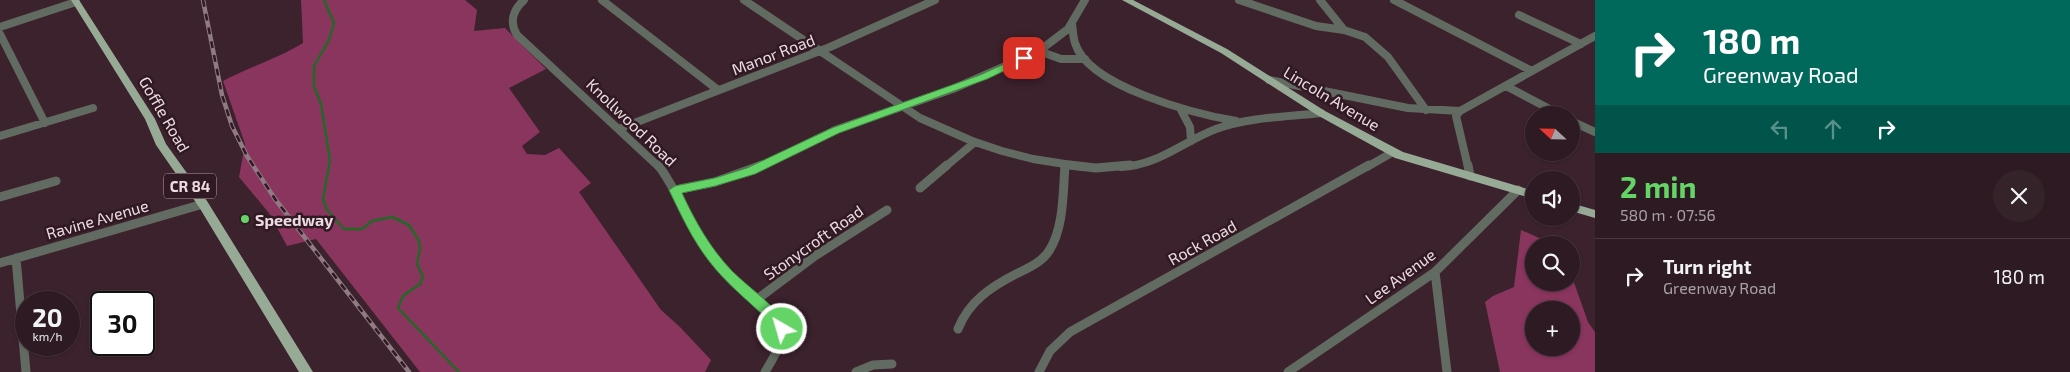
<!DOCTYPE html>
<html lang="en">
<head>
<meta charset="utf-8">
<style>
  body { margin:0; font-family:"Exo 2",sans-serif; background:#35232a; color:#f1f3f6; height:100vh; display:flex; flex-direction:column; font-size:19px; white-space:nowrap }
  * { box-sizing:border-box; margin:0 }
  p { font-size:16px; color:#a7a1a5 }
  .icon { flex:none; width:28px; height:28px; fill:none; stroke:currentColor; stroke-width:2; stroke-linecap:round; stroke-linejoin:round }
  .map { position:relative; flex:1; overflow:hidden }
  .details { display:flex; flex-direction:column; background:#2d1a22; width:475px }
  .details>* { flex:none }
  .hud { background:#00695c; color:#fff; overflow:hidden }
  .needle { width:32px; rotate:292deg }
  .buttons { position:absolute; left:1525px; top:106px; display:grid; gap:10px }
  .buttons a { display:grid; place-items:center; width:55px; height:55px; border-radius:50%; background:#2d1a22; box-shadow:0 1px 4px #0004,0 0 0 1px #483840; font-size:25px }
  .speed { position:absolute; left:15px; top:291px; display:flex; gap:10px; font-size:25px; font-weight:700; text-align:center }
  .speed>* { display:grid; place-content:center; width:65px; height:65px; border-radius:50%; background:#2d1a22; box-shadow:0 1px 4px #0004,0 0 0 1px #483840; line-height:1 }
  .speed small { font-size:12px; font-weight:400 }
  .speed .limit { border:2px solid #111; border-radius:8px; background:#fff; color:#111 }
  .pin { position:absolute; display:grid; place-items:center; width:42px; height:42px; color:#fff; margin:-21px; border-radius:10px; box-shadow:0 2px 8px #0006 }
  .me { position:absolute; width:55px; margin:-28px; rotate:322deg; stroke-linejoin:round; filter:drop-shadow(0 0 4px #0008) }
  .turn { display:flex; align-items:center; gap:18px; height:105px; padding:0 25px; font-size:22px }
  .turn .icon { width:65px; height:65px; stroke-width:2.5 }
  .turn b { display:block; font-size:35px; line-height:42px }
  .lanes { display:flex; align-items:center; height:48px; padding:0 25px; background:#0003; justify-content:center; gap:25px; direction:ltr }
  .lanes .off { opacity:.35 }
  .round { display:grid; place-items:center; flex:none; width:52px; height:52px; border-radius:26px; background:#35232a }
  .head { display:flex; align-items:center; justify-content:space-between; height:85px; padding:0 25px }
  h1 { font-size:30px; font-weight:700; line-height:38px; color:#65d467 }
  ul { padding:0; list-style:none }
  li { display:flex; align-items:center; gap:15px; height:75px; padding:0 25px; border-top:1px solid #483840 }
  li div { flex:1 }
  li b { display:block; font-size:19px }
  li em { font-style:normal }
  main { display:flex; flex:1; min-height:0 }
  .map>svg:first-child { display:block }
  .forest { fill:#89355e; fill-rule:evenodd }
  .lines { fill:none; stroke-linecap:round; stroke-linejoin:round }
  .stream { stroke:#226926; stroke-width:2.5 }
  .minor-far1 { stroke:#626b61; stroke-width:8 }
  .minor { stroke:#626b61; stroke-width:9 }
  .major { fill:#97aa96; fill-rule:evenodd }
  .rail-casing { stroke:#907a83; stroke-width:4.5 }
  .rail { stroke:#311924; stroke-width:2.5; stroke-dasharray:7; stroke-linecap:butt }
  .route { fill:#65d467; stroke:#428a43 }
  .poi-dot { fill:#65d467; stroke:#311924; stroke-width:2 }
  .labels { text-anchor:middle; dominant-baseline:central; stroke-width:5; stroke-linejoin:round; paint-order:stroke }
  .shield { fill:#311924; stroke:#b4a1a8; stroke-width:1 }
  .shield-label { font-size:15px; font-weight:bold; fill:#ecdbe1 }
  .street-label { font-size:16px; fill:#ecdbe1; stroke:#311924 }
  .poi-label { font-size:16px; font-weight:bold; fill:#ecdbe1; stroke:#311924; text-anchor:start }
</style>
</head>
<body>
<main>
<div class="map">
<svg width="1595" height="372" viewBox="0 0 1595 372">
  <rect width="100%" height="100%" fill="#3c222d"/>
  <!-- forest -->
  <path class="forest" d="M301,0H465L477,10L474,31L505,28L546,69L509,88L540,132L522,146L527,154L545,155L559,148L591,183L579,192L661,310L680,327L711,360L705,372H420L316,239L287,246L269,213L239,177L245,144L223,81C249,67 277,59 303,43Z
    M1521,230L1555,245H1534V282H1571V274L1588,322L1595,332V372H1500L1485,302L1493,296L1514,287ZM1534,310H1571V348H1534Z"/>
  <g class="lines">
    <!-- stream -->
    <path class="stream" d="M324,0L334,23L329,40L314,66V86L321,104L330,160L323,199L327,210L344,229H362L372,221L392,217L409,225L419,241L420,249L417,264L423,277L420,284L403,296L398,308L459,372"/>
    <!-- minor-far1 -->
    <path class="minor-far1" d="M524,0C513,10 509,22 517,35L659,167
      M602,0L718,90
      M744,0L920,118L972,141L1002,151L1033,159L1084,167
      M1239,0L1316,26L1344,30L1365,37L1388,57L1426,110
      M1320,0L1344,30
      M1394,0L1532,71
      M1519,15L1581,44
      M1072,24C1073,30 1073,37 1075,43C1088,87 1196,114 1236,121
      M0,27L76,2
      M0,34L45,123
      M1039,51L1061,59H1085
      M1269,80L1408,108L1460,111
      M1506,86L1561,115
      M1181,110L1190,127L1191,141
      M1571,121L1595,132
      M619,129L830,47L935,0
      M0,136L93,108
      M760,167L835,130L953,89L1039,51L1068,29L1085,0
      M945,167L975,142
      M1065,167V164
      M1121,167C1159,165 1182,142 1216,129C1249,117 1286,117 1321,113
      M1367,167L1393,152
      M1468,167L1456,116L1460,111L1595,36"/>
    <!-- minor -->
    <path class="minor" d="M658,165C677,189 685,218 702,242C723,273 754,296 779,323C785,341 774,357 765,372
      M1069,165L1096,168L1130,165
      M1468,165L1470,176
      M920,188L947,165
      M675,190L715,182L762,165
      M0,197L56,181
      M16,258L26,372
      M0,263L203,204
      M1435,272L1447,372
      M756,300L815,256L887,210
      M958,329C969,301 992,286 1018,273C1028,268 1042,262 1049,251C1064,228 1063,192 1065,165
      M856,372L873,365L892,364
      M1039,372L1050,351L1070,332L1369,165
      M1288,372L1435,272L1518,190"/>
    <!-- major -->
    <path class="major" d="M71,0H79L155,119L166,144L207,201L313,372H299L199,207L156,145L145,119Z
      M1122,0H1133L1227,49L1325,111L1403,152L1534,191V199L1395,158L1317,115L1221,53Z
      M1571,203L1595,210V218L1571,211Z"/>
    <!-- rail casing -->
    <g class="rail-casing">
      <path id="rail" d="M203,0L222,95L232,126L247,156L275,199L409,372"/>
    </g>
    <!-- rail -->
    <use href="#rail" class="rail"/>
  </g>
  <!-- route -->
  <path class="route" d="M1024,55L1027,56V60L987,79L839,133L755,174L715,186L682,193C695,221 710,248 732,271C751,290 776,305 788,329L786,333C774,337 772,323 764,316C745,298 725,282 709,261C692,239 681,215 669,190L675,186L715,178L747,168L832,128L980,75Z"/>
  <!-- markers -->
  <circle class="poi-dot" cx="245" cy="219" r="5"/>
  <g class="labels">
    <!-- shield labels -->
    <rect class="shield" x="164" y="173.5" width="52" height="25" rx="4"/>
    <g class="shield-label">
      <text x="190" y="186">CR 84</text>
    </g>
    <!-- street labels -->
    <g class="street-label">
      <text transform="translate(773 54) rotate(-21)">Manor Road</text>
      <text transform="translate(1332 98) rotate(31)">Lincoln Avenue</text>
      <text transform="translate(165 114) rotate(60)">Goffle Road</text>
      <text transform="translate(632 122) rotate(44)">Knollwood Road</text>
      <text transform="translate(97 219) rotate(-16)">Ravine Avenue</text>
      <text transform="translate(813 242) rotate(-35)">Stonycroft Road</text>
      <text transform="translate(1202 242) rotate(-29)">Rock Road</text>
      <text transform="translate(1400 276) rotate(-36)">Lee Avenue</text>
    </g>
    <!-- poi labels -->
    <g class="poi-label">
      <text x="255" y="219">Speedway</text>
    </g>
  </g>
</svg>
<div class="buttons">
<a><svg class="needle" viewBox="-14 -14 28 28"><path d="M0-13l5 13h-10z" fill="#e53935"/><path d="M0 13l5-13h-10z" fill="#a7a1a5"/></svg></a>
<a><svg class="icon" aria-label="sound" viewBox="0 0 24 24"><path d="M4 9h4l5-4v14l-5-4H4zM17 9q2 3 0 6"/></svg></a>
<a><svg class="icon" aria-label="search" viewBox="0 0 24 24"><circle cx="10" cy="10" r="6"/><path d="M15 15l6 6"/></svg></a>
<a>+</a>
</div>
<div class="speed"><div>20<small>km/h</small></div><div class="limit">30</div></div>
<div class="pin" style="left:1024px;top:58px;background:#d93025"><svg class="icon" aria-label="arrive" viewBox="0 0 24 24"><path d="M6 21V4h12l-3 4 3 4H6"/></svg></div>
<svg class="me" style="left:782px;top:329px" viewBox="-20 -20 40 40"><circle r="17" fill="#65d467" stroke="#fff" stroke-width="3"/><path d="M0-11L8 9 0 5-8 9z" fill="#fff"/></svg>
</div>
<section class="details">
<div class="hud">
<div class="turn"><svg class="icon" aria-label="right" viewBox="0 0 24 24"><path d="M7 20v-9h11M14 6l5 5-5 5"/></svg><div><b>180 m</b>Greenway Road</div></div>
<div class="lanes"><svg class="icon off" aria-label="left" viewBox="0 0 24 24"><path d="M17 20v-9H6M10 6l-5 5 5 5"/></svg><svg class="icon off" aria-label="ahead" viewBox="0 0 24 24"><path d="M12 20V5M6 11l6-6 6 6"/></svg><svg class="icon" aria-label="right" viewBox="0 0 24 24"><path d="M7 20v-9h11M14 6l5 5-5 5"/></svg></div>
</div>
<div class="head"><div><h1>2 min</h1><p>580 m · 07:56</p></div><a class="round"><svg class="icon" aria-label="close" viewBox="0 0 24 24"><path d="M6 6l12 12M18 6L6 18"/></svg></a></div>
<ul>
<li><svg class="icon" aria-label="right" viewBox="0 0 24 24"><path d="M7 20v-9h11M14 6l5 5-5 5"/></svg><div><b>Turn right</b><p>Greenway Road</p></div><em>180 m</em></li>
</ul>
</section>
</main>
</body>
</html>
